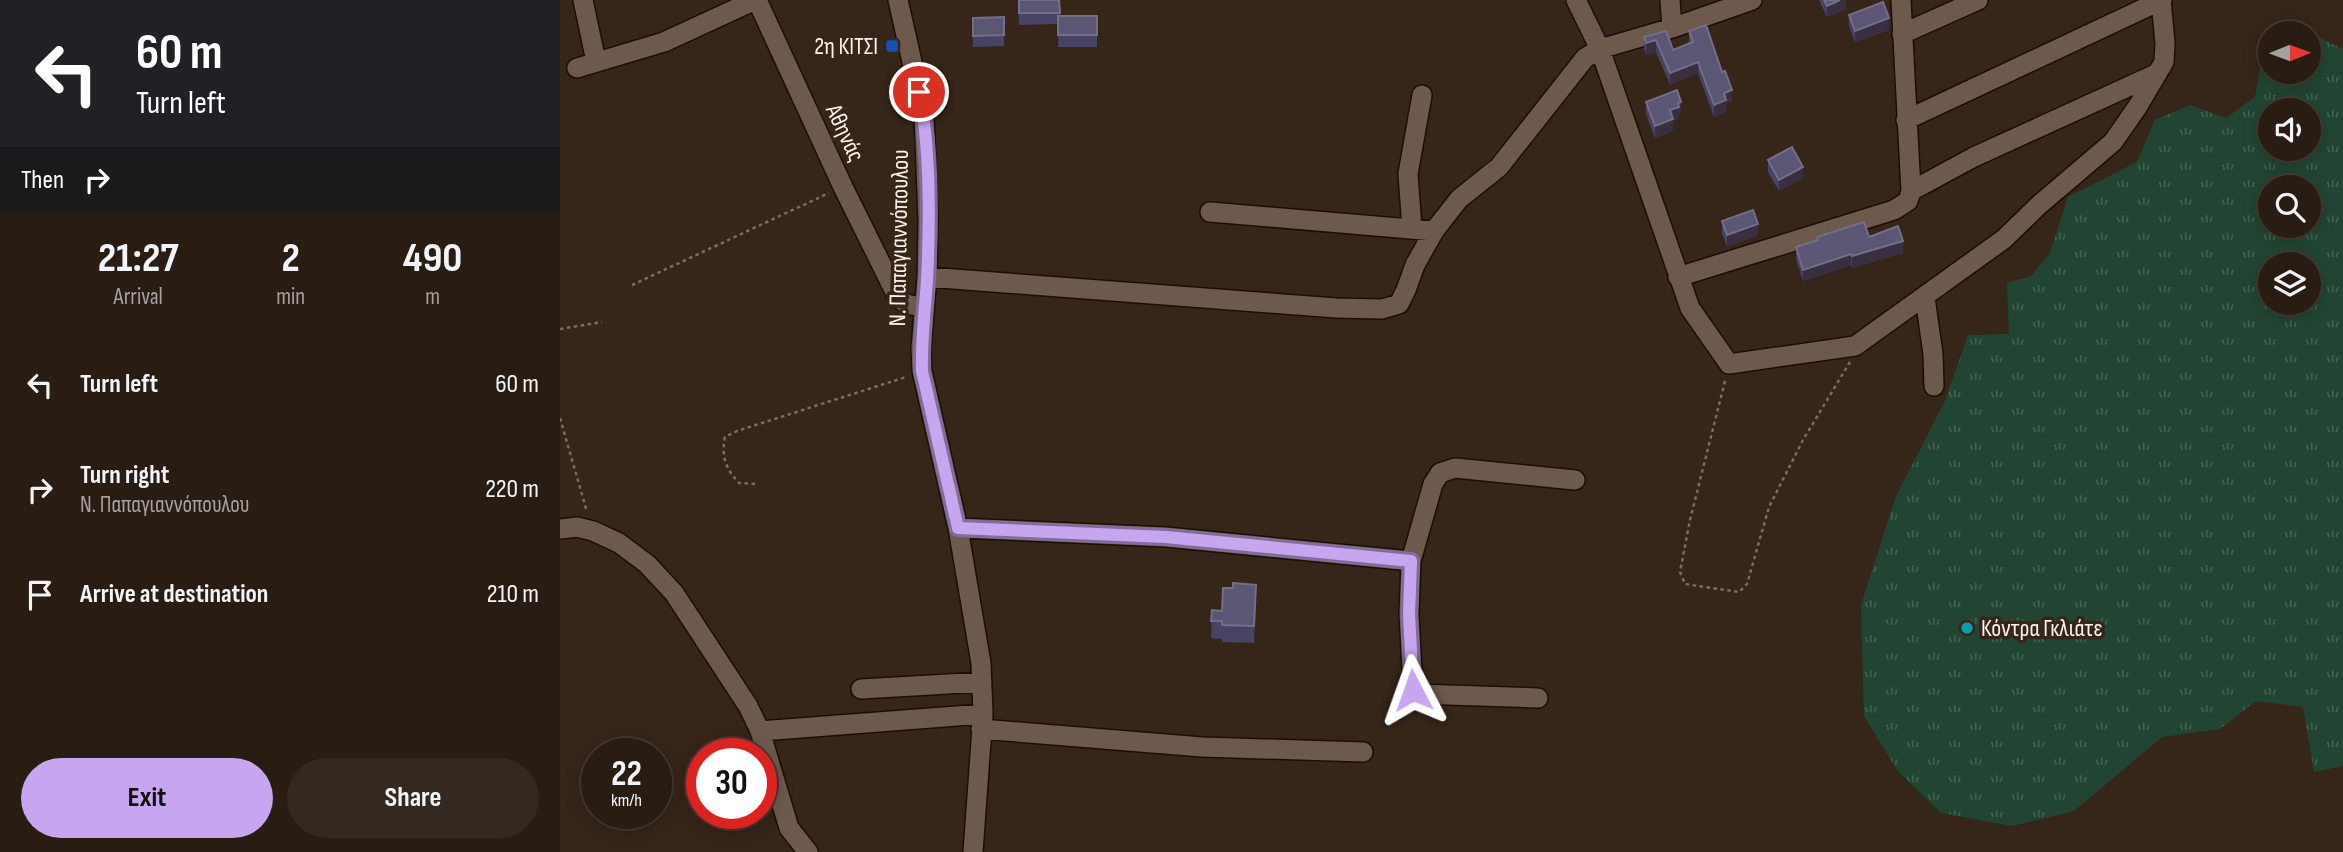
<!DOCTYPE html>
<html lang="en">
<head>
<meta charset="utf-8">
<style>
  body { margin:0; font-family:"Sofia Sans Condensed",sans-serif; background:#342921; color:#f1f3f6; height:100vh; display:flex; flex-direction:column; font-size:26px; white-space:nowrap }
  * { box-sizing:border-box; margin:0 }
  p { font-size:23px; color:#a5a1a0 }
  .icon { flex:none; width:38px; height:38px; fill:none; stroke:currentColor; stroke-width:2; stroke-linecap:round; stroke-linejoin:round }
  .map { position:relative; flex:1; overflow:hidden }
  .details { display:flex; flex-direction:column; background:#281c13; width:560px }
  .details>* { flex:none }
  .guide { background:#202124; color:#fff; overflow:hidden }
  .needle { width:46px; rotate:89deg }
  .controls { position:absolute; left:1698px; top:21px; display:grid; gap:14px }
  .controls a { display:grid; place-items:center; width:63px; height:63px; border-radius:50%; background:#281c13; box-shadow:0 4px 18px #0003,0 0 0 2px #443a33; font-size:35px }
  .speed { position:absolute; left:21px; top:738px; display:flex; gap:14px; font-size:35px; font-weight:700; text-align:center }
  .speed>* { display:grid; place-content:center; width:91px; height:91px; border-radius:50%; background:#281c13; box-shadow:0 4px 18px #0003,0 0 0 2px #443a33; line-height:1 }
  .speed small { font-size:18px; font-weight:400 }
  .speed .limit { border:10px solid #d22; background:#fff; color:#111 }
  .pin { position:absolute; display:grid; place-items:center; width:60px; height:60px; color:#fff; margin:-30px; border:4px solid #fff; border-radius:50%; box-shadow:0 2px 7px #0007 }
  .me { position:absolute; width:77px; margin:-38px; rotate:356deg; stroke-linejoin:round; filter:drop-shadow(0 0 5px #0008) }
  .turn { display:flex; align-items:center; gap:24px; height:147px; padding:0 21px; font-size:32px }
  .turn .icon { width:91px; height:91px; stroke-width:2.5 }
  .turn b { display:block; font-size:49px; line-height:60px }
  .then { display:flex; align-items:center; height:66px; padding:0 21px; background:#0003; gap:14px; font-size:26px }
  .eta { display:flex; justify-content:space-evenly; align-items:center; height:119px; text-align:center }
  .eta b { font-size:42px; font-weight:700; line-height:49px }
  .action { display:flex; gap:14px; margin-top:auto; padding:14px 21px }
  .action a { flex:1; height:80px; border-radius:42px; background:#c7a6ef; color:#111; font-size:28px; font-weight:700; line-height:80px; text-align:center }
  .action a+a { background:#342921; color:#f1f3f6 }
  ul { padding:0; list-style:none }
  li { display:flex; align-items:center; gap:21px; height:105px; padding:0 21px }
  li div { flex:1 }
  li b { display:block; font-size:26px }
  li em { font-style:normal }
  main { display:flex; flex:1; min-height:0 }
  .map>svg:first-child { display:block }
  .grass { fill:url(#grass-tufts); fill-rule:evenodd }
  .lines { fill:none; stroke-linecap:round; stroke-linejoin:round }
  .minor-casing { stroke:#1d0e04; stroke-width:22 }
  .path { stroke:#7c6d63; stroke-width:2.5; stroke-dasharray:3.5 3.5; stroke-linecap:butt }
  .minor { stroke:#6d5a4d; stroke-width:19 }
  .wall { fill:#474365 }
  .shaded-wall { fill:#382f41 }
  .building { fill:#5a5673; stroke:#746e86; stroke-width:2 }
  .route-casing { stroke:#816c9b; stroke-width:18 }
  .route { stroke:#c7a6ef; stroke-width:12 }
  .transit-dot { fill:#1a4fb4; stroke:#362519; stroke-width:2.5 }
  .culture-dot { fill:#0f9aa8; stroke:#362519; stroke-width:2.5 }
  .labels { text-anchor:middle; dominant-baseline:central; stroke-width:7; stroke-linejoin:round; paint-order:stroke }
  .poi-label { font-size:24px; fill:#fdf2ea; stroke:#362519; text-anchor:end }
  .street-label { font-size:24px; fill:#fdf2ea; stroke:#362519 }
</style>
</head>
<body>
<main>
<section class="details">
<div class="guide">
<div class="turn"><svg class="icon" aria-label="left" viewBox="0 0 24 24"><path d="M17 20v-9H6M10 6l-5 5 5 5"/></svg><div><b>60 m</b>Turn left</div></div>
<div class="then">Then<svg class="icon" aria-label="right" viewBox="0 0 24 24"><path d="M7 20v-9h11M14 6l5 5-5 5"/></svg></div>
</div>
<div class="eta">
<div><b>21:27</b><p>Arrival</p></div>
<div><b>2</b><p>min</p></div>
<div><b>490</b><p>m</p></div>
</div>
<ul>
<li><svg class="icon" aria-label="left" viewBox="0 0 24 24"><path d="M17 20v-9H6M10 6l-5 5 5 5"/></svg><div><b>Turn left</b></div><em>60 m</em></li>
<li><svg class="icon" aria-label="right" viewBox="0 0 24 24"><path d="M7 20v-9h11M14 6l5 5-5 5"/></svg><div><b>Turn right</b><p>Ν. Παπαγιαννόπουλου</p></div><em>220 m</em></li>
<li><svg class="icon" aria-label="arrive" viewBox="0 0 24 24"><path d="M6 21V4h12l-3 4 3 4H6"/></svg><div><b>Arrive at destination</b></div><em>210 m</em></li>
</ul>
<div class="action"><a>Exit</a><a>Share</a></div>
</section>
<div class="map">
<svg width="1783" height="852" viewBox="0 0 1783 852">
  <defs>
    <pattern id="grass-tufts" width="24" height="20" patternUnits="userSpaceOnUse" patternTransform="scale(1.75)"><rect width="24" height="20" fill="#224533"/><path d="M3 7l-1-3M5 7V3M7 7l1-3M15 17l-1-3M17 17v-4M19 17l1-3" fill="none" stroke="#436051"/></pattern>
  </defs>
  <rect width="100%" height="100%" fill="#362519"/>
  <!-- grass -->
  <path class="grass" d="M1730,23L1783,49V766L1754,772L1743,707L1696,701L1660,729L1602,737L1514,811L1452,826L1381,813L1337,770L1304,716L1301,605L1336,496L1385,401L1408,335L1449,334L1447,283L1471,276L1490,253L1508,197L1577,162L1595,120L1630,105L1666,118L1695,97L1704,43L1710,44V72H1748V33H1727ZM1710,110H1748V149H1710ZM1710,187H1748V226H1710ZM1710,264H1748V303H1710Z"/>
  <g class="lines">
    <!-- minor casing -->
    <g class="minor-casing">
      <path id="minor" d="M23,0L34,52
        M197,0L283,187L337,296C346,306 352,306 364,306
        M338,0L364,115L368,220L367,277L361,348L362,371L398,528L421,663L423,714L413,852
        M1016,0L1040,49L1130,308L1169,364L1295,346L1444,239L1479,205L1553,142L1578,106L1604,62L1605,43L1601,0
        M1110,0L1112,28
        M1342,34L1418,0
        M17,68L104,42L195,0
        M1346,120L1602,0
        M1351,191L1414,157L1596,74
        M650,212L874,231
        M852,229L848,174L862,95
        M367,277L776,308L822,309L839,304L846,290L855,265L874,231L899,199L939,167L1025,58L1040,49L1112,28L1192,0
        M1118,277L1334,210L1348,201L1351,191L1341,0
        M1365,298L1373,354L1374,386
        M398,528L606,537L851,561
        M0,529L17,527L33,531L59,543L87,564L114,593L188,706L200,731L229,828L248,852
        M301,689L422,682
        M978,698L857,694L853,690L849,614L851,561L873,484L880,473L895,468L1015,480
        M421,729L642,747L803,752
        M200,731L423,714"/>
    </g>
    <!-- path -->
    <path class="path" d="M72,285L269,193
      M0,329L42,322
      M1165,381L1130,520L1120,572L1125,584L1179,592L1187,584L1209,507L1243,440L1290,362
      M0,418L27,512
      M195,484L179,483C166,469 161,457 165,437L177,431L346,377"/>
    <!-- minor -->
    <use href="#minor" class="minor"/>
  </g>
  <!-- wall -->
  <path class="wall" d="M458,0H499L500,16H537V47H498V24L459,25Z
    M1259,0H1286V9L1267,17Z
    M1289,15L1329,30L1295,42L1289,26Z
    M444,17V46L413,47V18Z
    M1106,31L1113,50L1129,43V31L1172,101L1166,104V112L1154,117L1138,73L1110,85L1096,52L1086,55L1084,49V37Z
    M1086,102L1121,113L1119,114V118L1113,121V131L1095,138L1086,114Z
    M1208,160L1243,178L1219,191L1208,172Z
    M1162,221L1198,235L1167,247L1162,233Z
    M1257,237H1309L1343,253L1292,268L1291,265L1243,281L1236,259V247L1257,241Z
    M696,603L694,643L662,642V639L651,638L652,610L662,611Z"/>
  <!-- shaded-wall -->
  <path class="shaded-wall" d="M1280,0H1286V9L1267,17V6Z
    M1329,18V30L1295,42V31Z
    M1096,40V52L1086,55V43Z
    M1138,62V73L1110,85V73Z
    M1172,90V101L1166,104V112L1154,117V105L1164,93Z
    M1121,102V113L1119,114V118L1113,121V131L1095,138V126L1110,110L1118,103Z
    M1243,167V178L1219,191V180Z
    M1198,224V235L1167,247V235Z
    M1343,241V253L1292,268V256Z
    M1291,254V265L1243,281V270Z"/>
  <!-- building -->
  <path class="building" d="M459,0H499L500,13H459Z
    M1264,0H1280L1267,6Z
    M1323,2L1329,18L1295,31L1289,15Z
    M498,16H537V35H498Z
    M444,17V35L413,36V18Z
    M1146,25L1162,72L1165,71L1172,90L1164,93L1166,100L1154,105L1138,62L1110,73L1096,40L1086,43L1084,37L1106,31L1113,50L1133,42L1129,31Z
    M1117,90L1121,102L1118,103L1119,107L1110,110L1113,119L1095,126L1086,102Z
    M1232,147L1243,167L1219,180L1208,160Z
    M1193,210L1198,224L1167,235L1162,221Z
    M1304,222L1309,237L1338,226L1343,241L1292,256L1291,254L1243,270L1236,247L1258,240L1257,237Z
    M673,583L696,585L694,626L662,625V621H651L652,610L662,611L663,588H673Z"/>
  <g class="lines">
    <!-- route casing -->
    <g class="route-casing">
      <path id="route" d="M359,92C371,150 370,220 367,280C365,310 361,340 362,371L398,528L606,537L851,561L849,614L853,690"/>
    </g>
    <!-- route -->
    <use href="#route" class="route"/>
  </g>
  <!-- markers -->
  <rect class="transit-dot" x="325" y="39" width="14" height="14" rx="3.5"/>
  <circle class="culture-dot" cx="1407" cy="628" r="7"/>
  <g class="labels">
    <!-- poi labels -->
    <g class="poi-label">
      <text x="318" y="46">2η ΚΙΤΣΙ</text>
      <text x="1421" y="628" text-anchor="start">Κόντρα Γκλιάτε</text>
    </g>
    <!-- street labels -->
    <g class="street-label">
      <text transform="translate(285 133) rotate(65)">Αθηνάς</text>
      <text transform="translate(339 238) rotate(-89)">Ν. Παπαγιαννόπουλου</text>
    </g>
  </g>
</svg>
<div class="controls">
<a><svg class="needle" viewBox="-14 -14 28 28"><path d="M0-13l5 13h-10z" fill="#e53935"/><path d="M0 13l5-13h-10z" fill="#a5a1a0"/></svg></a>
<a><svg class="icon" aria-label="sound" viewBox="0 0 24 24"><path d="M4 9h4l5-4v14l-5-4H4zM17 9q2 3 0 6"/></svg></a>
<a><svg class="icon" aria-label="search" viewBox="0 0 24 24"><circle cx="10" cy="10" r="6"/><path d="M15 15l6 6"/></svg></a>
<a><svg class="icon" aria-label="layers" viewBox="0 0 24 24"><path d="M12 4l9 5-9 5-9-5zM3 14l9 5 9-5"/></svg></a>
</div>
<div class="speed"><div>22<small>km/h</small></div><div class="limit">30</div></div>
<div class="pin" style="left:359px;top:92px;background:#d93025"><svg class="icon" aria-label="arrive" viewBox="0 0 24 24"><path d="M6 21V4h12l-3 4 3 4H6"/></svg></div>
<svg class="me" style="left:853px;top:690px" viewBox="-20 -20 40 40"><path d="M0-17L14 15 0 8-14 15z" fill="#c7a6ef" stroke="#fff" stroke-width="4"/></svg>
</div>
</main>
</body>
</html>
